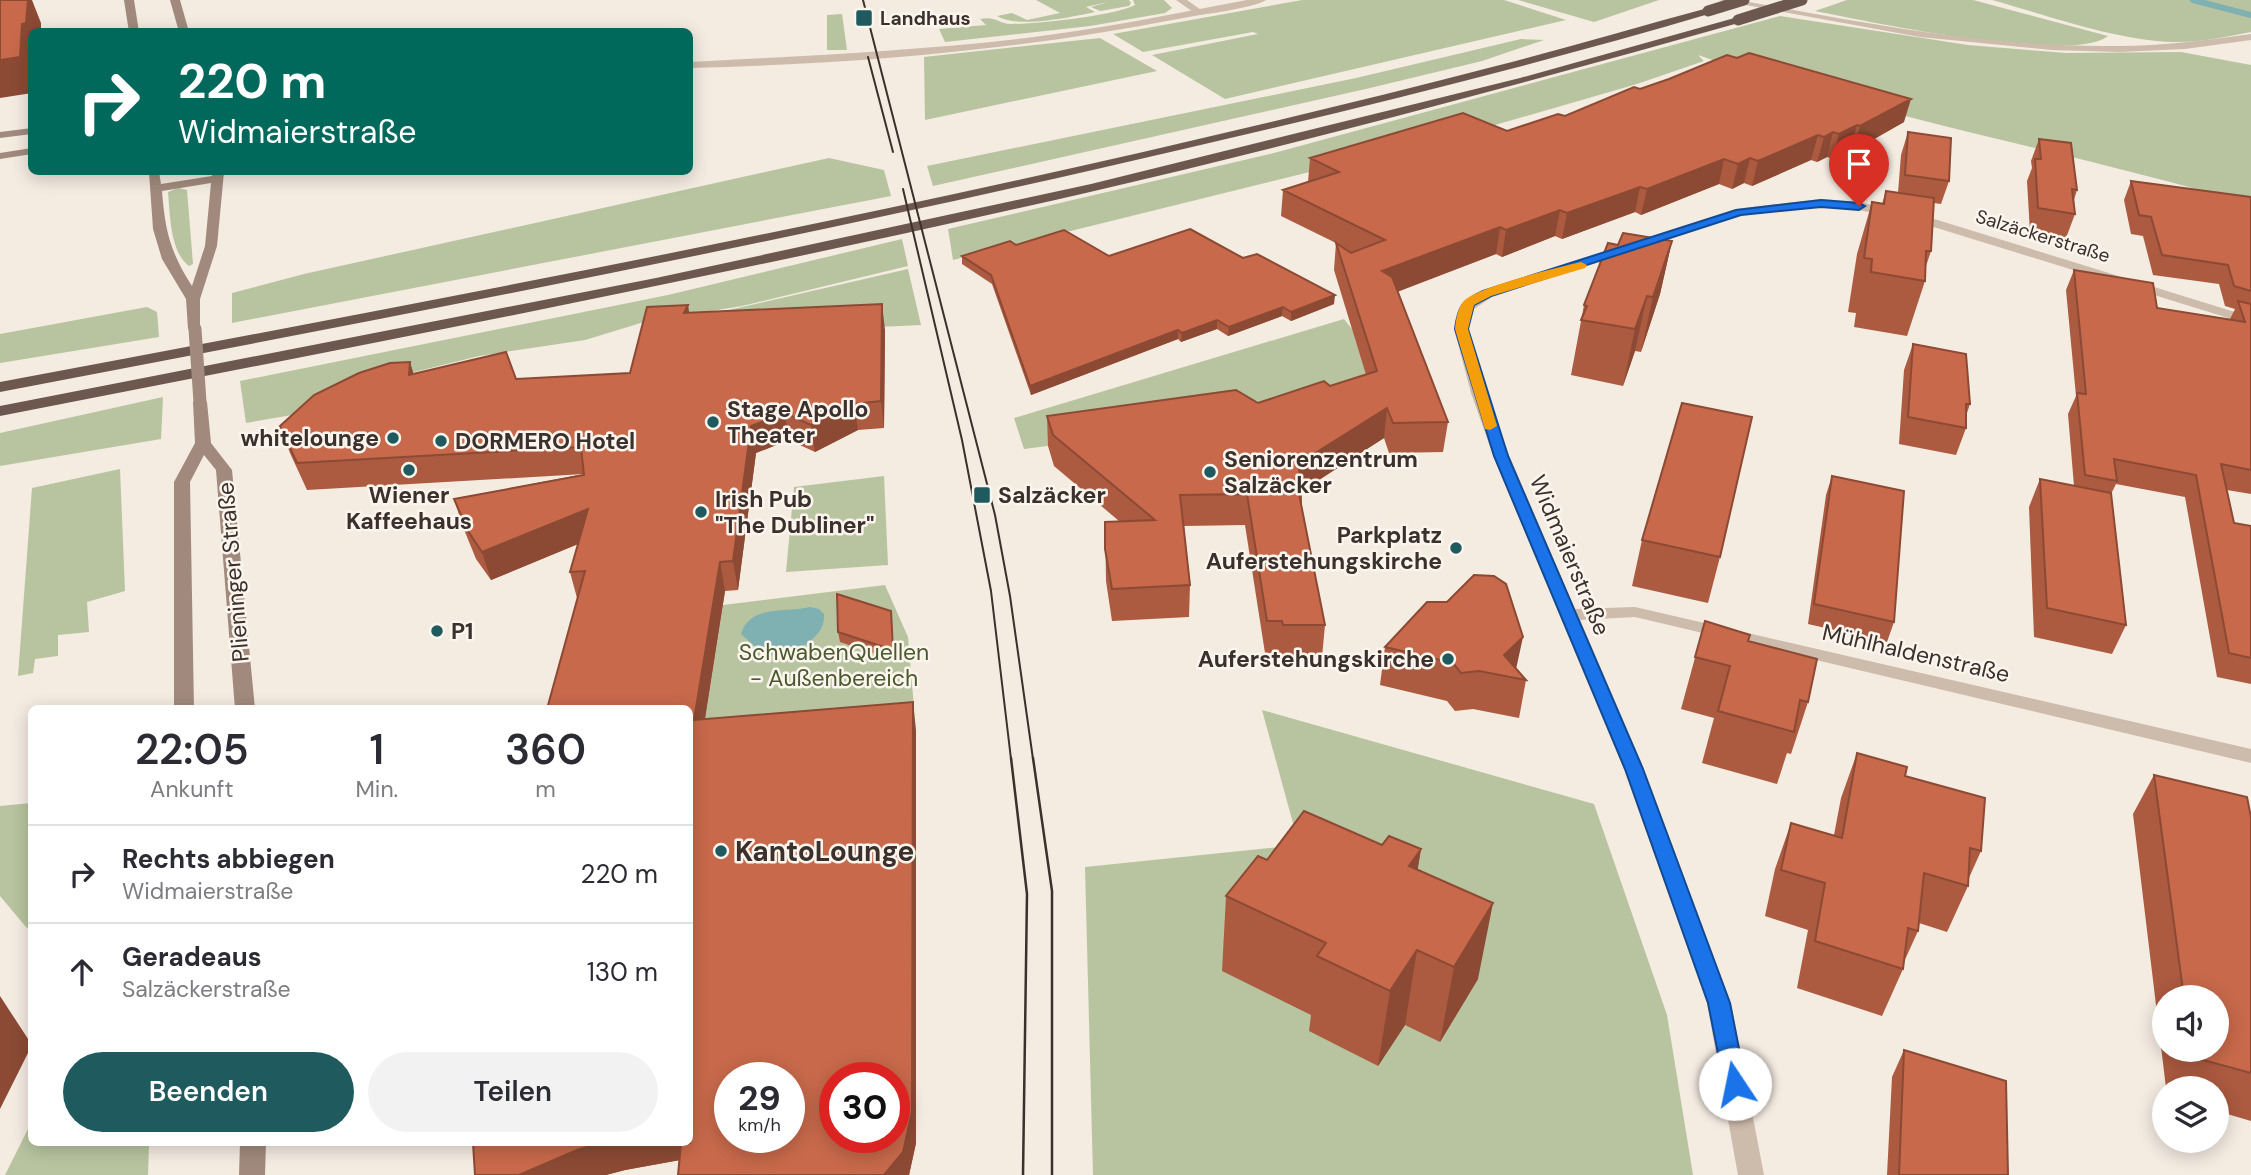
<!DOCTYPE html>
<html lang="de">
<head>
<meta charset="utf-8">
<style>
  body { margin:0; font-family:"DM Sans",sans-serif; background:#f2f2f3; color:#2b2b33; height:100vh; display:flex; flex-direction:column; font-size:26px; white-space:nowrap }
  * { box-sizing:border-box; margin:0 }
  p { font-size:23px; color:#7c7c81 }
  .icon { flex:none; width:38px; height:38px; fill:none; stroke:currentColor; stroke-width:2; stroke-linecap:round; stroke-linejoin:round }
  .map { position:relative; flex:1; overflow:hidden }
  .sheet { position:absolute; left:28px; top:705px; width:665px; height:441px; display:flex; flex-direction:column; background:#fff; border-radius:10px; box-shadow:0 4px 18px #0003 }
  .sheet>* { flex:none }
  .hud { position:absolute; left:28px; top:28px; width:665px; height:147px; border-radius:10px; box-shadow:0 4px 18px #0003; background:#00695c; color:#fff; overflow:hidden }
  .tools { position:absolute; left:2152px; top:985px; display:grid; gap:14px }
  .tools a { display:grid; place-items:center; width:77px; height:77px; border-radius:50%; background:#fff; box-shadow:0 4px 18px #0003; font-size:35px }
  .speed { position:absolute; left:714px; top:1062px; display:flex; gap:14px; font-size:35px; font-weight:700; text-align:center }
  .speed>* { display:grid; place-content:center; width:91px; height:91px; border-radius:50%; background:#fff; box-shadow:0 4px 18px #0003; line-height:1 }
  .speed small { font-size:18px; font-weight:400 }
  .speed .limit { border:10px solid #d22; background:#fff; color:#111 }
  .pin { position:absolute; display:grid; place-items:center; width:60px; height:60px; color:#fff; margin:-72px -30px; border-radius:50% 50% 50% 0; rotate:-45deg; box-shadow:0 0 7px #0007 }
  .pin .icon { rotate:45deg }
  .me { position:absolute; width:77px; margin:-38px; rotate:349deg; stroke-linejoin:round; filter:drop-shadow(0 0 5px #0008) }
  .turn { display:flex; align-items:center; gap:24px; height:147px; padding:0 35px; font-size:32px }
  .turn .icon { width:91px; height:91px; stroke-width:2.5 }
  .turn b { display:block; font-size:49px; line-height:60px }
  .eta { display:flex; justify-content:space-evenly; align-items:center; height:119px; text-align:center }
  .eta b { font-size:42px; font-weight:600; line-height:49px }
  .action { display:flex; gap:14px; margin-top:auto; padding:14px 35px }
  .action a { flex:1; height:80px; border-radius:42px; background:#1f5a5e; color:#fff; font-size:28px; font-weight:600; line-height:80px; text-align:center }
  .action a+a { background:#f2f2f3; color:#2b2b33 }
  ul { padding:0; list-style:none }
  li { display:flex; align-items:center; gap:21px; height:98px; padding:0 35px; border-top:2px solid #e1e1e2 }
  li div { flex:1 }
  li b { display:block; font-size:26px }
  li em { font-style:normal }
  .map>svg:first-child { display:block }
  .green { fill:#b8c4a0 }
  .water { fill:#7fb0b2 }
  .lines { fill:none; stroke-linecap:round; stroke-linejoin:round }
  .stream { stroke:#7fb0b2; stroke-width:6 }
  .minor { fill:#cdbbac; fill-rule:evenodd }
  .tertiary { fill:#cdbbac; fill-rule:evenodd }
  .secondary { fill:#a18a7d; fill-rule:evenodd }
  .trunk { fill:#6c584f; fill-rule:evenodd }
  .tram-far1 { stroke:#3b302b; stroke-width:2 }
  .tram { stroke:#3b302b; stroke-width:2.5 }
  .secondary-bridge { stroke:#a18a7d; stroke-width:13 }
  .trunk-bridge { stroke:#6c584f; stroke-width:11 }
  .wall { fill:#ac5a40; fill-rule:evenodd }
  .shaded-wall { fill:#8c4a34 }
  .building { fill:#c8694b; stroke:#8c4a34; stroke-width:2; fill-rule:evenodd }
  .route { fill:#1a73e8; stroke:#114b97; stroke-width:2 }
  .slow { fill:#f59e0b }
  .poi-dot { fill:#1f5a5e; stroke:#fbf5ee; stroke-width:2.5 }
  .labels { text-anchor:middle; dominant-baseline:central; stroke-width:5; stroke-linejoin:round; paint-order:stroke }
  .far-poi-label { font-size:19px; font-weight:bold; fill:#3b302b; stroke:#fbf5ee; text-anchor:start }
  .far-street-label { font-size:19px; fill:#3b302b; stroke:#fbf5ee }
  .poi-label { font-size:23px; font-weight:bold; fill:#3b302b; stroke:#fbf5ee; text-anchor:start }
  .street-label { font-size:23px; fill:#3b302b; stroke:#fbf5ee }
  .park-label { font-size:23px; fill:#4a5a2e; stroke:#fbf5ee }
  .near-poi-label { font-size:28px; font-weight:bold; fill:#3b302b; stroke:#fbf5ee; text-anchor:start }
</style>
</head>
<body>
<div class="map">
<svg width="2251" height="1175" viewBox="0 0 2251 1175">
  <rect width="100%" height="100%" fill="#f4ebe1"/>
  <!-- green -->
  <path class="green" d="M1036,0H1129L1131,3L1129,6L1100,11L1091,7L1108,2L1086,7L1095,12C1070,17 1019,29 997,16L1012,13L1027,20L1060,13Z
    M1133,0H1164L1172,8L1165,13L1090,26L945,42L939,29L986,25L980,19C997,16 998,24 1011,24C1036,24 1114,16 1135,5Z
    M1302,0H1504L1566,20L1225,99L1152,55L1258,34L1253,32L1143,52L1113,34Z
    M1518,0H1659L1594,22Z
    M1847,0H1973L2108,36C2071,65 1866,21 1815,11Z
    M1992,0H2251V32C2225,37 2198,43 2171,42C2115,40 2046,15 1992,0Z
    M842,14L847,50H827V15Z
    M1780,16L1968,45L2066,53L2181,52L2251,65V205C2068,150 1878,118 1698,55L1704,61L1637,84L1464,134L953,260L948,229L1274,153Z
    M1100,38L1157,71L925,120L924,57Z
    M1521,39L1544,40L1482,61L1370,88L933,186L927,166L1356,78Z
    M829,158L884,170L891,196L232,323V293L304,274Z
    M178,188L187,190L193,264L189,266C170,252 170,214 168,192Z
    M902,239L908,266L742,306L644,322L585,340L479,356L350,388L298,414L246,423L240,381L668,295Z
    M908,269L921,325L709,335L707,315Z
    M147,307L157,312L159,337L0,363V334Z
    M1344,319L1352,329L1375,404L1024,449L1014,418Z
    M163,397L161,439L0,466V433Z
    M120,469L125,591L87,602L89,632L58,635V656L35,659L33,673L18,676L32,488Z
    M884,476L888,565L786,572L794,487Z
    M885,585L908,637L916,731L700,750L723,605Z
    M1262,710L1594,804L1667,1015L1693,1175H1093L1085,867L1299,845Z
    M31,803H32L31,930L26,927L0,896V806Z
    M31,1123L32,1143H149L148,1175H5Z"/>
  <!-- water -->
  <path class="water" d="M810,607L819,609L824,614C827,640 785,660 765,655L741,634C750,604 786,613 810,607Z"/>
  <g class="lines">
    <!-- stream -->
    <path class="stream" d="M2193,0L2251,15"/>
    <!-- minor -->
    <path class="minor" d="M1176,0H1187L1204,12L1196,14Z
      M1821,199L1859,202L1931,218L2251,317V325L1924,224L1859,210L1821,207L1742,215L1492,297L1474,309L1468,329L1485,393L1509,455L1575,609L1635,607L2251,749V763L1635,617L1580,620L1644,769L1731,1003L1764,1175H1738L1707,1003L1624,769L1493,455L1471,393L1454,329L1464,304L1482,291L1736,209Z"/>
    <!-- tertiary -->
    <path class="tertiary" d="M1247,0H1266C1251,9 1203,14 1183,18C1021,50 854,64 690,68V62C802,56 914,51 1026,38C1100,29 1173,14 1247,0Z
      M1718,0H1738C1864,23 1990,48 2118,46C2163,46 2207,40 2251,34V40L2185,49L2119,52L2052,50L1920,37Z"/>
    <!-- secondary -->
    <path class="secondary" d="M124,0H134L139,32H129Z
      M170,0H180L189,32H179Z
      M32,128V134L0,138V132Z
      M32,148V154L0,159V153Z
      M149,172H159L161,184L212,176L213,172H224L217,246L200,299V332L195,333L188,329L186,299L162,259L153,229ZM211,183L205,246L192,286C170,252 165,230 162,191Z
      M200,398L207,402L211,443L232,470L255,709H235L216,470L204,455L190,482L194,709H174V482L195,443L193,402Z
      M240,1143H266L265,1175H239Z"/>
    <!-- trunk -->
    <path class="trunk" d="M1708,8L1712,9V13C1509,73 1303,122 1097,169C733,252 367,322 0,392V382C501,288 1003,194 1496,66C1567,48 1637,27 1708,8Z
      M1738,17L1743,20L1742,22C1526,83 1309,141 1090,192C729,275 364,345 0,416V406L656,278L1091,184L1520,78Z"/>
    <!-- tram-far1 -->
    <path class="tram-far1" d="M863,0L995,515L1010,596L1033,759
      M868,57L893,152
      M903,189L962,440L991,591L1011,759"/>
    <!-- tram -->
    <path class="tram" d="M1011,758L1027,894L1023,1175
      M1033,758L1052,891V1175"/>
    <!-- secondary-bridge -->
    <path class="secondary-bridge" d="M195,329L200,402"/>
    <!-- trunk-bridge -->
    <path class="trunk-bridge" d="M1708,11L1744,0
      M1738,20L1802,0"/>
  </g>
  <!-- wall -->
  <path class="wall" d="M1640,89L1904,122L1853,151L1850,150L1833,159L1827,157L1817,162L1811,160L1752,186L1744,183L1732,189L1719,184L1641,215L1635,212L1562,239L1555,236L1502,257L1496,254L1398,291L1448,422L1443,452L1389,453L1384,438L1302,490V507L1325,625L1322,657L1281,658L1280,653H1265L1245,525L1184,526L1190,585L1189,617L1112,621L1106,581L1105,522L1119,521L1054,466L1048,446L1047,416L1258,403L1330,386L1366,375L1334,270L1336,243L1281,216L1283,190L1308,182L1310,158L1507,131L1565,116Z
    M1908,132L1949,181L1941,204L1934,203L1931,251L1925,269V281L1907,336L1854,327L1856,313L1848,312L1857,254L1872,202L1882,204L1886,191L1898,193L1901,155Z
    M2039,139L2077,190L2074,200L2075,214L2066,238L2030,232L2027,181L2032,168L2031,161Z
    M2131,181L2251,197V494L2227,490L2234,523L2251,526V684L2217,677L2185,497L2116,484L2111,494L2126,625L2112,654L2034,637L2029,507L2040,479L2074,486L2068,414L2076,396L2066,290L2074,270L2157,308L2230,319L2235,309L2225,306L2219,284L2153,275L2143,236L2131,234L2124,200Z
    M1672,241L1660,294L1641,352L1635,351L1623,386L1571,375L1584,305L1618,245Z
    M1016,245L1109,256L1243,258L1334,304L1291,321L1282,316L1228,336L1217,329L1181,342L1178,339L1031,395L992,284L962,264V256Z
    M689,313L885,330L884,428L858,430L815,452L789,440L756,453L738,590L725,591L705,719L916,731V1143L909,1175H678L680,1160L625,1170L606,1175H475L690,1143L577,598L570,572L578,544L491,580L476,559L463,527L454,499L584,474L307,490L290,453L280,426L413,374L516,379L630,373Z
    M1913,344L1970,404L1966,416V428L1956,455L1899,444L1904,370Z
    M1832,476L1894,622L1887,642L1808,624L1826,495Z
    M1642,540L1720,557L1708,603L1632,586Z
    M892,621L894,660L840,642L838,632Z
    M1705,621L1748,641L1808,702L1791,754L1787,753L1777,784L1702,763L1714,718L1681,709Z
    M1385,647L1517,669L1526,680L1519,718L1473,709L1455,711L1447,701L1380,685Z
    M1857,753L1905,776L1981,851L1968,880V886L1947,932L1919,923L1918,931L1903,964V969L1882,1016L1797,988L1808,930L1765,916L1775,869L1791,823L1834,835L1841,798Z
    M2154,775L2251,817V1121L2217,1111V1088H2166L2133,814ZM2165,998H2217V1050H2165Z
    M1382,845L1421,849L1417,870L1478,979L1440,1042L1405,1025L1378,1066L1309,1031L1311,1015L1222,971L1226,896L1267,860Z
    M1904,1050L2008,1175H1887L1892,1077Z"/>
  <!-- shaded-wall -->
  <path class="shaded-wall" d="M28,0H32L41,23V32H32V93L0,98V60L22,24Z
    M1911,99L1904,122L1853,151L1860,126Z
    M1857,125L1850,150L1833,159L1839,134Z
    M1833,132L1827,157L1817,162L1824,137Z
    M1818,135L1811,160L1752,186L1758,161Z
    M1750,158L1744,183L1732,189L1738,164Z
    M1724,159L1719,184L1641,215L1647,189Z
    M1640,187L1635,212L1562,239L1567,213Z
    M1560,210L1555,236L1502,257L1506,230Z
    M1500,227L1496,254L1379,299L1382,271Z
    M1672,241L1660,294L1641,352L1653,297Z
    M1335,295L1334,304L1291,321V312Z
    M1647,296L1635,351L1623,386L1635,329Z
    M882,304L885,330L884,428L881,401Z
    M688,305L692,330L684,313Z
    M1283,307L1282,316L1228,336L1229,327Z
    M1217,320V329L1181,342L1182,333Z
    M1178,330V339L1031,395L1030,386Z
    M410,362L418,388L409,375Z
    M854,404L858,430L815,452L811,425Z
    M1387,408L1384,438L1296,495L1298,464Z
    M785,413L789,440L756,453L738,590L733,561L751,426Z
    M588,509L595,537L491,580L482,552Z
    M720,562L725,591L700,750L694,720Z
    M1523,637L1515,674L1504,655Z
    M913,702L916,731V1143L909,1175H884Z
    M1421,849L1409,924V866Z
    M1493,903L1478,979L1440,1042L1454,967Z
    M1417,950L1405,1025L1378,1066L1390,991Z
    M0,996L32,1045L0,1109Z
    M601,1143H687L691,1158L625,1170L606,1175H519L577,1150Z"/>
  <!-- building -->
  <path class="building" d="M0,0H28L26,23L22,24L20,57L0,60Z
    M1749,53L1911,99L1860,126L1857,125L1839,134L1833,132L1824,137L1818,135L1758,161L1750,158L1738,164L1724,159L1647,189L1640,187L1567,213L1560,210L1506,230L1500,227L1382,271L1392,277L1448,422L1393,423L1387,408L1298,464L1303,493L1299,494L1325,625H1283L1282,621H1267L1247,494L1180,495L1190,585L1112,589L1105,549V522L1155,520L1053,435L1047,416L1236,390L1258,403L1324,381L1330,386L1377,371L1336,243L1351,253L1385,240L1283,190L1339,172L1310,158L1463,113L1507,131L1558,114L1565,116L1634,87L1640,89L1669,79L1727,55L1737,58Z
    M1908,132L1951,138L1949,181L1905,175Z
    M2039,139L2071,143L2077,190L2072,189L2075,214L2038,208L2035,159H2041Z
    M2131,181L2251,197V291L2234,286L2228,265L2162,255L2151,217L2139,215Z
    M1886,191L1934,198L1931,251H1926L1925,281L1871,272L1872,259L1864,258L1872,202L1884,204Z
    M1190,229L1243,258L1257,254L1335,295L1291,312L1283,307L1229,327L1217,320L1182,333L1178,330L1030,386L991,275L962,256L1010,241L1016,245L1064,230L1109,256Z
    M1623,233L1672,241L1653,297L1647,296L1635,329L1581,320L1587,306L1584,305L1608,243L1618,245Z
    M2074,270L2153,283L2157,308L2245,322L2238,301L2251,304V470L2221,464L2234,523L2251,526V658L2229,653L2196,475L2114,459L2117,481L2085,475L2077,393L2086,394Z
    M882,304L881,401L854,404L811,425L785,413L751,426L733,561L720,562L694,720L913,702L912,1112L903,1152L884,1175H678L681,1143H690V709H547L585,571L570,572L588,509L482,552L468,531L454,499L584,475L581,447L297,463L280,426L314,395L359,373L390,363L410,362L409,375L506,352L516,379L630,373L647,307L688,305L684,313ZM730,1078H789V1138H730ZM835,1078H894V1138H835Z
    M1913,344L1966,354L1970,404H1966V428L1908,417Z
    M1682,403L1752,417L1720,557L1642,540Z
    M1832,476L1904,491L1894,622L1814,604Z
    M2040,479L2111,493L2126,625L2047,608Z
    M1474,575L1494,576L1506,584L1523,637L1504,655L1526,680L1479,671L1461,673L1453,663L1385,647L1427,602H1447Z
    M837,594L891,611L893,650L838,632Z
    M1705,621L1750,635L1748,641L1817,659L1808,702L1800,700L1794,732L1718,711L1730,666L1695,657Z
    M1857,753L1907,767L1905,776L1985,798L1981,851L1970,848L1968,886L1924,873L1918,931L1908,928L1903,969L1815,941L1825,883L1781,870L1791,823L1842,838Z
    M2154,775L2247,797L2251,817V1073L2192,1057L2191,1050H2217V998H2184Z
    M1304,811L1382,845L1389,836L1421,849L1409,866L1493,903L1454,967L1417,950L1390,991L1317,956L1326,943L1226,896L1258,856L1267,860Z
    M1904,1050L2006,1081L2008,1175H1899Z
    M473,1143H601L577,1150L519,1175H475Z"/>
  <!-- route -->
  <path class="route" d="M1821,200L1859,203L1865,206L1859,210L1821,207L1741,215L1491,296L1474,305L1468,329L1508,456L1643,769L1730,1003L1746,1084L1743,1091L1735,1093L1727,1091L1724,1084L1708,1003L1625,769L1494,456L1455,329C1458,306 1462,301 1483,291L1736,210Z"/>
  <!-- slow -->
  <path class="slow" d="M1581,262L1587,265L1585,268L1491,296L1474,305L1468,329L1497,426L1490,430L1485,429L1455,329C1456,319 1458,305 1466,299C1485,285 1556,268 1581,262Z"/>
  <!-- markers -->
  <g class="poi-dot">
    <rect x="855" y="9" width="18" height="18" rx="3.5"/>
    <circle cx="713" cy="422" r="7"/>
    <circle cx="393" cy="438" r="7"/>
    <circle cx="441" cy="441" r="7"/>
    <circle cx="409" cy="470" r="7"/>
    <circle cx="1210" cy="472" r="7"/>
    <rect x="973" y="486" width="18" height="18" rx="3.5"/>
    <circle cx="701" cy="512" r="7"/>
    <circle cx="1456" cy="548" r="7"/>
    <circle cx="437" cy="631" r="7"/>
    <circle cx="1448" cy="659" r="7"/>
    <circle cx="721" cy="851" r="7"/>
  </g>
  <g class="labels">
    <!-- far-poi labels -->
    <g class="far-poi-label">
      <text x="880" y="18">Landhaus</text>
    </g>
    <!-- far-street labels -->
    <g class="far-street-label">
      <text transform="translate(2043 236) rotate(17)">Salzäckerstraße</text>
    </g>
    <!-- poi labels -->
    <g class="poi-label">
      <text x="727" y="409">Stage Apollo<tspan x="727" dy="26">Theater</tspan></text>
      <text x="379" y="438" text-anchor="end">whitelounge</text>
      <text x="455" y="441">DORMERO Hotel</text>
      <text x="1224" y="459">Seniorenzentrum<tspan x="1224" dy="26">Salzäcker</tspan></text>
      <text x="409" y="495" text-anchor="middle">Wiener<tspan x="409" dy="26">Kaffeehaus</tspan></text>
      <text x="998" y="495">Salzäcker</text>
      <text x="715" y="499">Irish Pub<tspan x="715" dy="26">"The Dubliner"</tspan></text>
      <text x="1442" y="535" text-anchor="end">Parkplatz<tspan x="1442" dy="26">Auferstehungskirche</tspan></text>
      <text x="451" y="631">P1</text>
      <text x="1434" y="659" text-anchor="end">Auferstehungskirche</text>
    </g>
    <!-- street labels -->
    <g class="street-label">
      <text transform="translate(1570 555) rotate(67)">Widmaierstraße</text>
      <text transform="translate(233 572) rotate(-95)">Plieninger Straße</text>
      <text transform="translate(1916 653) rotate(13)">Mühlhaldenstraße</text>
    </g>
    <!-- park labels -->
    <g class="park-label">
      <text x="834" y="652">SchwabenQuellen<tspan x="834" dy="26">- Außenbereich</tspan></text>
    </g>
    <!-- near-poi labels -->
    <g class="near-poi-label">
      <text x="735" y="851">KantoLounge</text>
    </g>
  </g>
</svg>
<div class="tools">
<a><svg class="icon" aria-label="sound" viewBox="0 0 24 24"><path d="M4 9h4l5-4v14l-5-4H4zM17 9q2 3 0 6"/></svg></a>
<a><svg class="icon" aria-label="layers" viewBox="0 0 24 24"><path d="M12 4l9 5-9 5-9-5zM3 14l9 5 9-5"/></svg></a>
</div>
<div class="speed"><div>29<small>km/h</small></div><div class="limit">30</div></div>
<div class="pin" style="left:1859px;top:206px;background:#d93025"><svg class="icon" aria-label="arrive" viewBox="0 0 24 24"><path d="M6 21V4h12l-3 4 3 4H6"/></svg></div>
<svg class="me" style="left:1735px;top:1084px" viewBox="-20 -20 40 40"><circle r="19" fill="#fff"/><path d="M0-13L10 11 0 6-10 11z" fill="#1a73e8"/></svg>
<div class="hud">
<div class="turn"><svg class="icon" aria-label="right" viewBox="0 0 24 24"><path d="M7 20v-9h11M14 6l5 5-5 5"/></svg><div><b>220 m</b>Widmaierstraße</div></div>
</div>
<section class="sheet">
<div class="eta">
<div><b>22:05</b><p>Ankunft</p></div>
<div><b>1</b><p>Min.</p></div>
<div><b>360</b><p>m</p></div>
</div>
<ul>
<li><svg class="icon" aria-label="right" viewBox="0 0 24 24"><path d="M7 20v-9h11M14 6l5 5-5 5"/></svg><div><b>Rechts abbiegen</b><p>Widmaierstraße</p></div><em>220 m</em></li>
<li><svg class="icon" aria-label="ahead" viewBox="0 0 24 24"><path d="M12 20V5M6 11l6-6 6 6"/></svg><div><b>Geradeaus</b><p>Salzäckerstraße</p></div><em>130 m</em></li>
</ul>
<div class="action"><a>Beenden</a><a>Teilen</a></div>
</section>
</div>
</body>
</html>
